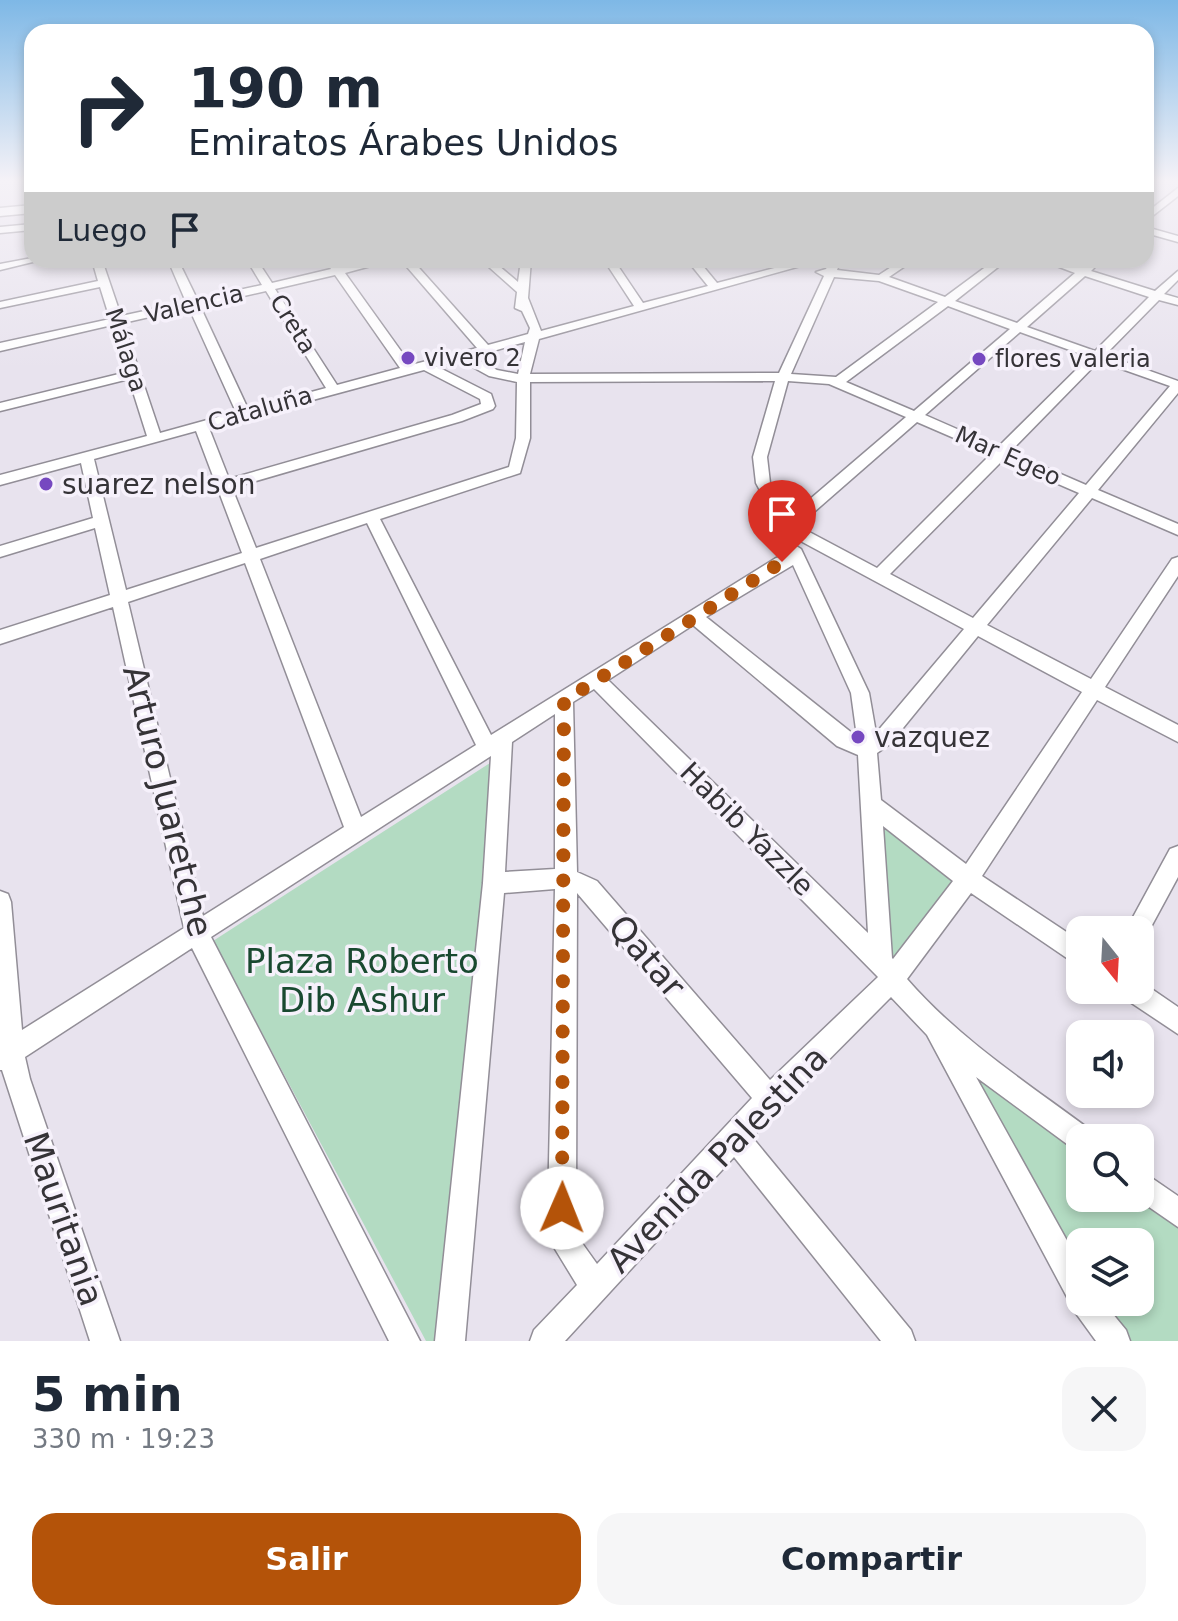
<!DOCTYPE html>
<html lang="es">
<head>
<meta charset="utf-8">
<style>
  body { margin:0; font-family:"DejaVu Sans",sans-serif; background:#f6f6f7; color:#1f2937; height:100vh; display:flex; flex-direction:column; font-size:30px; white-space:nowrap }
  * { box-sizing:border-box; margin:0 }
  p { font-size:26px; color:#747a83 }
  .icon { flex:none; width:44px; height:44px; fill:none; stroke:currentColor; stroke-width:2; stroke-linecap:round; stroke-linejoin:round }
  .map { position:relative; height:1341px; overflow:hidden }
  .side { display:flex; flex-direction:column; background:#fff; flex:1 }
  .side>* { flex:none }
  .guide { position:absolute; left:24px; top:24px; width:1130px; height:244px; border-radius:24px; box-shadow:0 4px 12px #0003; background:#fff; color:#1f2937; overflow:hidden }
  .needle { width:52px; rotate:162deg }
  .buttons { position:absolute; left:1066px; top:916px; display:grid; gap:16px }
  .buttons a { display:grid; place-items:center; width:88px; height:88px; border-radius:16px; background:#fff; box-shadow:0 4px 12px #0003; font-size:40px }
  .pin { position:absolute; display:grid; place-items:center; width:68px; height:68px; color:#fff; margin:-82px -34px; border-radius:50% 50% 50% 0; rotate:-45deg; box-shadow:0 0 8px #0007 }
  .pin .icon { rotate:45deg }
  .me { position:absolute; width:88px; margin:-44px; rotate:1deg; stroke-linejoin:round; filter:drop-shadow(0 0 6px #0008) }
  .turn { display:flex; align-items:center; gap:28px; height:168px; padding:0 32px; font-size:36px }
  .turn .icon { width:104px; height:104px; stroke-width:2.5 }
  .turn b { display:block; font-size:56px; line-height:68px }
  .then { display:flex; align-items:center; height:76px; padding:0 32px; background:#0003; gap:16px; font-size:30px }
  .round { display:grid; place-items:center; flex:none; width:84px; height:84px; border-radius:24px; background:#f6f6f7 }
  .summary { display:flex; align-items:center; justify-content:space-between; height:136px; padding:0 32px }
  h1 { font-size:48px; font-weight:700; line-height:60px }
  .button { display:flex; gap:16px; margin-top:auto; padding:16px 32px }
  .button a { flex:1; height:92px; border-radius:24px; background:#b45309; color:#fff; font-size:32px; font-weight:700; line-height:92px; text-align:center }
  .button a+a { background:#f6f6f7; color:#1f2937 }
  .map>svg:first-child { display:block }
  .green { fill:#b3dbc2 }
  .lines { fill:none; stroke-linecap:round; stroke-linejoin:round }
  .street-casing { stroke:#928e97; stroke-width:3 }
  .secondary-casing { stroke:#928e97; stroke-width:3 }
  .street { fill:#fff; fill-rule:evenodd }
  .secondary { fill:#fff; fill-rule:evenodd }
  .route { stroke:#b45309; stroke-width:14; stroke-dasharray:0 25.2 }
  .poi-dot { fill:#7648c0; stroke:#f6f1fb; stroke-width:3 }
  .labels { text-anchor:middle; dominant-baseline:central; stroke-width:7; stroke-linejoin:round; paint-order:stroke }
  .far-street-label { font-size:24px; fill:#353337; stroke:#f6f1fb }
  .far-poi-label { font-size:24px; fill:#353337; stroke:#f6f1fb; text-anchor:start }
  .poi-label { font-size:28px; fill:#353337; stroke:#f6f1fb; text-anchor:start }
  .street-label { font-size:28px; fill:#353337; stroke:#f6f1fb }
  .near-street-label { font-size:34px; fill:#353337; stroke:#f6f1fb }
  .near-park-label { font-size:34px; fill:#194930; stroke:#f6f1fb }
</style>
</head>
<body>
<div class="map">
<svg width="1178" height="1341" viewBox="0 0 1178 1341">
  <rect width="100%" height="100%" fill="#e8e3ee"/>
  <!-- green -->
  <path class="green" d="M490,763L474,1000L438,1341H426L213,941Z
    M872,807L965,879L891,978Z
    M937,1031L1080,1140V1198H1140L1178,1216V1341H1118L1087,1302H1140V1242H1080V1289Z"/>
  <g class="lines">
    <!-- street casing -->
    <g class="street-casing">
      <path id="street" d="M1178,188V196L1146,221V213Z
        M32,224V230L0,233V227Z
        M1146,227L1178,236V242L1146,233Z
        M32,258V260H41L0,270V264Z
        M92,260H102L121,316L186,302L168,260H178L197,299L262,285L247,260H257L272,283L331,269L325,260H335L341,267L374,260H393L345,273L411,365L477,348L401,260H412L488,345L528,334L530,328L522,311L515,308L517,292L481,260H492L518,282L521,260H531L528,298L541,331L634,306L604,260H614L643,303L708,286L687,260H698L717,283L805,260H822L539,339L530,374L779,373L824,276L816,272L826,269L831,260H841L837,270L879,275L902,260H914L889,277L945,297L995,260H1007L955,301L1017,323L1075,273L1041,260H1057L1081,268L1091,260H1102L1091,271L1155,291L1178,271V280L1164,294L1178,298V305L1159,300L1105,355L1178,381V393L1098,490L1178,524V535L1092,498L987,625L1091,679L1172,559L1178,557V576L1105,687L1178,725V742L1097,700L982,876L1080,941V967L971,893L907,979C959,1039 1026,1082 1089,1129L1093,1138H1080V1151L1071,1147L976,1077L1080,1264V1302H1103L1126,1330L1130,1341H1096L1075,1312L927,1035L891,997L752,1137L911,1330L915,1341H881L734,1157L565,1341H530L534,1330L577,1285L555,1249L548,1208L555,889L504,893L465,1341H435L483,883L491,756L211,937L420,1341H389L192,948L25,1057L30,1079L120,1341H90L2,1070H0V891L8,894L11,902L22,1030L184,928L113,607L0,644V630L110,595L95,528L0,557V546L93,518L81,463L0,485V475L147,436L129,379L0,411V403L127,372L112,325L0,351V343L110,319L100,287L0,308V302L98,281ZM335,275L400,368L337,385L275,289ZM1085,276L1149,297L1095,351L1027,327ZM834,277L879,281L938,302L836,377L791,374ZM266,291L326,388L248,409L200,306ZM948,306L1010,329L914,411L846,382ZM189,308L236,412L160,433L123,323ZM1020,332L1089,357L998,447L925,415ZM525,342L518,374L497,370L472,357ZM460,360L489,376L517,382L516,438L509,467L256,548L232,488L462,421L493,409L495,406L491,394L436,366ZM1099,361L1170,386L1086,485L1010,452ZM424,370L480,399L481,404L452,415L229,479L209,428ZM775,381L753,457L756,483L782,531L964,629L876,733L869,693L801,549L793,544L785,549L788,555L776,558L491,735L380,519L520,473L530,438V382ZM788,381L829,384L906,417L789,517L770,483L767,457ZM917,422L991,454L877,568L798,526ZM196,431L242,553L126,590L94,459ZM1003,460L1079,493L973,618L890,574ZM367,523L476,745L361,817L260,559ZM245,563L344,827L203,916L128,602ZM793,565L851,693L857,737L706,617ZM693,625L837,746L858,755L868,933L608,680ZM978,636L1082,692L966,864L881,800L877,753L890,744ZM594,689L878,977L770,1080L597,881L577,872L573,702ZM555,714V869L505,872L512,742ZM883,826L953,881L893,959L892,958ZM577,893L752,1098L597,1264L582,1243L576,1208Z
        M1178,846V877L1145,938L1140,940V930H1126L1170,849Z
        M1140,981L1178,1007V1034L1124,998L1120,990H1140Z
        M1140,1170L1178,1196V1227L1136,1198H1140Z"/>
    </g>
    <!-- secondary casing -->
    <g class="secondary-casing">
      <path id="secondary" d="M32,205V213L0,216V208Z"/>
    </g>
    <!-- street -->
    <use href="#street" class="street"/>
    <!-- secondary -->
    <use href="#secondary" class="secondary"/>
  </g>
  <!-- sky -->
  <linearGradient id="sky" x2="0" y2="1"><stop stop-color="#7eb8e6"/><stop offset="0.49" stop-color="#f5f2f7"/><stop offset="1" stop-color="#f5f2f7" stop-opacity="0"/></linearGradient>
  <rect width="1178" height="369" fill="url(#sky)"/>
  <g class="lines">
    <!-- route -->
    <path class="route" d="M562,1208L564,701L782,562"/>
  </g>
  <!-- markers -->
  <g class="poi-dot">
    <circle cx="408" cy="358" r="8"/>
    <circle cx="979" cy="359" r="8"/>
    <circle cx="46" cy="484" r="8"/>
    <circle cx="858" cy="737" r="8"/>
  </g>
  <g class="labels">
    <!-- far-street labels -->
    <g class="far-street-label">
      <text transform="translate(194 304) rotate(-13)">Valencia</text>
      <text transform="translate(293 324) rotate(58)">Creta</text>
      <text transform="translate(126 350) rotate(72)">Málaga</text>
      <text transform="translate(260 409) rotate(-16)">Cataluña</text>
      <text transform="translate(1008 456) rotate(24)">Mar Egeo</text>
    </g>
    <!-- far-poi labels -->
    <g class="far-poi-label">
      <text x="424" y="358">vivero 2</text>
      <text x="995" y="359">flores valeria</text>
    </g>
    <!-- poi labels -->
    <g class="poi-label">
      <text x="62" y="484">suarez nelson</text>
      <text x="874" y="737">vazquez</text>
    </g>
    <!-- street labels -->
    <g class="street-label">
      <text transform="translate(747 829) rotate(45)">Habib Yazzle</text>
    </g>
    <!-- near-street labels -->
    <g class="near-street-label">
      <text transform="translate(168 801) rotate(76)">Arturo Juaretche</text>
      <text transform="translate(647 956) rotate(49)">Qatar</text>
      <text transform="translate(717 1159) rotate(-46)">Avenida Palestina</text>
      <text transform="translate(64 1219) rotate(71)">Mauritania</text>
    </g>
    <!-- near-park labels -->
    <g class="near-park-label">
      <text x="362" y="961">Plaza Roberto<tspan x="362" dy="39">Dib Ashur</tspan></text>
    </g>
  </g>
</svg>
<div class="buttons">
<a><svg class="needle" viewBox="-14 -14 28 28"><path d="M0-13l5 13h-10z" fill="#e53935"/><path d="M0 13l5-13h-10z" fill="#747a83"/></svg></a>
<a><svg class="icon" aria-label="sound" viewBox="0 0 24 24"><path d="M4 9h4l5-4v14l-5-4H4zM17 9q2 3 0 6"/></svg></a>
<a><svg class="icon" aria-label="search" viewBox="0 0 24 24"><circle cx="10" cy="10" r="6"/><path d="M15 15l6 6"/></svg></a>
<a><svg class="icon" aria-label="layers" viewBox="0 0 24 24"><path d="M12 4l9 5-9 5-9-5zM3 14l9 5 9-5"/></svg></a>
</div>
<div class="pin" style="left:782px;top:562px;background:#d93025"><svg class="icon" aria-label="arrive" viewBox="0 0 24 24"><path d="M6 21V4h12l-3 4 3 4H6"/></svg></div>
<svg class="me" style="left:562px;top:1208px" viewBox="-20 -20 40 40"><circle r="19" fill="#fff"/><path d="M0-13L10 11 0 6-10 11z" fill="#b45309"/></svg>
<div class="guide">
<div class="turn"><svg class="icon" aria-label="right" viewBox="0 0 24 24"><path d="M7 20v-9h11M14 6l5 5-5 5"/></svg><div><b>190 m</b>Emiratos Árabes Unidos</div></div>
<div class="then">Luego<svg class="icon" aria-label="arrive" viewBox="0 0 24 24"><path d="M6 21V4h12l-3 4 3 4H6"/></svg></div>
</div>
</div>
<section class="side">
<div class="summary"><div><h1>5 min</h1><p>330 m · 19:23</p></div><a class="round"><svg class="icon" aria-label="close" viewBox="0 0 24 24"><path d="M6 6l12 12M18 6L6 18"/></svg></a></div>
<div class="button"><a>Salir</a><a>Compartir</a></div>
</section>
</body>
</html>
